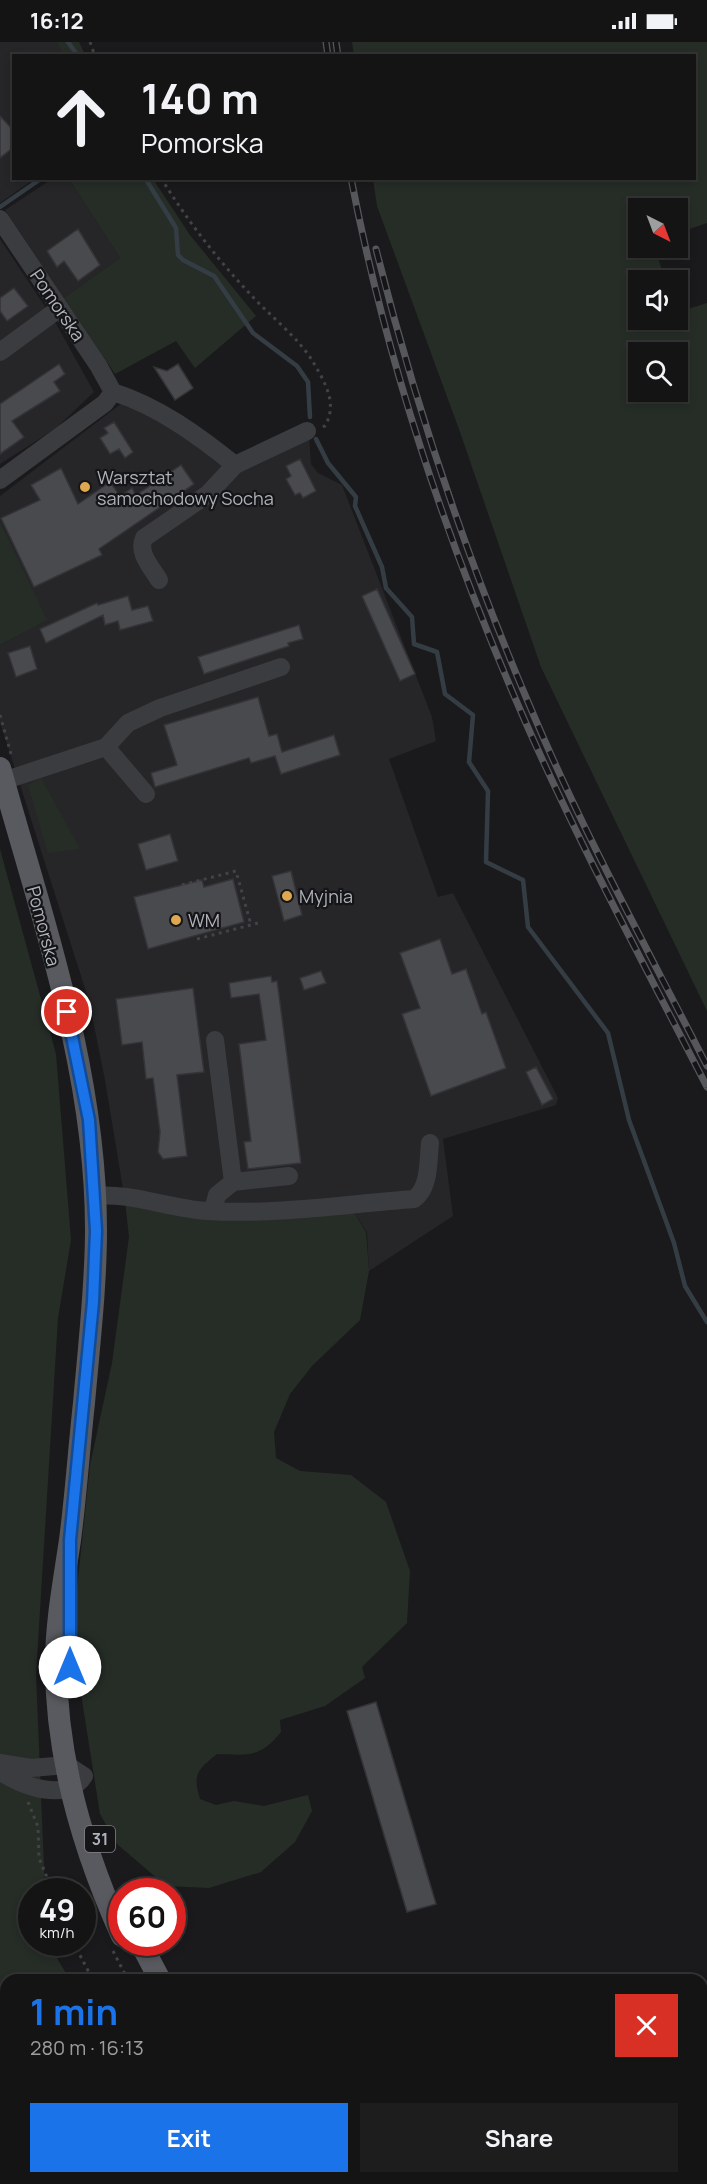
<!DOCTYPE html>
<html lang="en">
<head>
<meta charset="utf-8">
<style>
  body { margin:0; font-family:Manrope,sans-serif; background:#1d1d1e; color:#f1f3f6; height:100vh; display:flex; flex-direction:column; font-size:22px; white-space:nowrap }
  * { box-sizing:border-box; margin:0 }
  p { font-size:20px; color:#9d9ea0 }
  .icon { flex:none; width:33px; height:33px; fill:none; stroke:currentColor; stroke-width:2; stroke-linecap:round; stroke-linejoin:round }
  .map { position:relative; flex:1; overflow:hidden }
  .panel { position:absolute; left:0px; top:1932px; width:708px; height:210px; display:flex; flex-direction:column; background:#141415; border-radius:18px 18px 0 0; box-shadow:0 3px 9px #0003,0 0 0 2px #333334 }
  .panel>* { flex:none }
  .hud { position:absolute; left:12px; top:12px; width:684px; height:126px; border-radius:0px; box-shadow:0 3px 9px #0003,0 0 0 2px #333334; background:#141415; color:#f1f3f6; overflow:hidden }
  .needle { width:39px; rotate:138deg }
  .controls { position:absolute; left:628px; top:156px; display:grid; gap:12px }
  .controls a { display:grid; place-items:center; width:60px; height:60px; border-radius:0px; background:#141415; box-shadow:0 3px 9px #0003,0 0 0 2px #333334; font-size:30px }
  .speed { position:absolute; left:18px; top:1836px; display:flex; gap:12px; font-size:30px; font-weight:700; text-align:center }
  .speed>* { display:grid; place-content:center; width:78px; height:78px; border-radius:50%; background:#141415; box-shadow:0 3px 9px #0003,0 0 0 2px #333334; line-height:1 }
  .speed small { font-size:15px; font-weight:400 }
  .speed .limit { border:9px solid #d22; background:#fff; color:#111 }
  .pin { position:absolute; display:grid; place-items:center; width:51px; height:51px; color:#fff; margin:-26px; border:3px solid #fff; border-radius:50%; box-shadow:0 2px 6px #0007 }
  .me { position:absolute; width:66px; margin:-33px; rotate:0deg; stroke-linejoin:round; filter:drop-shadow(0 0 4px #0008) }
  .turn { display:flex; align-items:center; gap:21px; height:126px; padding:0 30px; font-size:27px }
  .turn .icon { width:78px; height:78px; stroke-width:2.5 }
  .turn b { display:block; font-size:42px; line-height:51px }
  .round { display:grid; place-items:center; flex:none; width:63px; height:63px; border-radius:0px; background:#1d1d1e }
  .headline { display:flex; align-items:center; justify-content:space-between; height:102px; padding:0 30px }
  h1 { font-size:36px; font-weight:700; line-height:45px; color:#1a73e8 }
  .cta { display:flex; gap:12px; margin-top:auto; padding:12px 30px }
  .cta a { flex:1; height:69px; border-radius:0px; background:#1a73e8; color:#fff; font-size:24px; font-weight:700; line-height:69px; text-align:center }
  .cta a+a { background:#1d1d1e; color:#f1f3f6 }
  .status { display:flex; justify-content:space-between; align-items:center; height:42px; padding:0 30px; background:#141415; direction:ltr }
  .status svg { height:16px; fill:currentColor }
  .map>svg:first-child { display:block }
  .built { fill:#262629 }
  .green { fill:#262d27; fill-rule:evenodd }
  .lines { fill:none; stroke-linecap:round; stroke-linejoin:round }
  .stream { stroke:#353d44; stroke-width:4.5 }
  .building { fill:#494a4e; stroke:#343438; stroke-width:1.5 }
  .path { stroke:#424347; stroke-width:3; stroke-dasharray:3 4.5; stroke-linecap:butt }
  .minor { stroke:#3b3c40; stroke-width:18 }
  .major { stroke:#585a5f; stroke-width:22 }
  .rail-casing { stroke:#55575b; stroke-width:7 }
  .rail { stroke:#151517; stroke-width:4.5; stroke-dasharray:14; stroke-linecap:butt }
  .route-casing { stroke:#114b97; stroke-width:15 }
  .route { stroke:#1a73e8; stroke-width:10 }
  .poi-dot { fill:#dea850; stroke:#151517; stroke-width:2 }
  .labels { text-anchor:middle; dominant-baseline:central; stroke-width:4.5; stroke-linejoin:round; paint-order:stroke }
  .shield { fill:#151517; stroke:#808389; stroke-width:1.5 }
  .shield-label { font-size:16px; font-weight:bold; fill:#aeb2ba }
  .street-label { font-size:18px; fill:#aeb2ba; stroke:#151517 }
  .poi-label { font-size:18px; fill:#aeb2ba; stroke:#151517; text-anchor:start }
</style>
</head>
<body>
<div class="status"><b>16:12</b><svg viewBox="0 0 49 12"><path d="M0 12V9h3v3zM5 12V6h3v6zM10 12V3h3v9zM15 12V0h3v12zM26 1h20v11H26zM47 4h2v5h-2z"/></svg></div>
<div class="map">
<svg width="707" height="2142" viewBox="0 0 707 2142">
  <rect width="100%" height="100%" fill="#1a1a1c"/>
  <!-- built -->
  <path class="built" d="M0,0H57L64,13L14,14V136L34,137L0,161Z
    M52,137H69L120,216L64,256L5,168Z
    M0,197L54,278L94,350L55,387L0,422Z
    M126,358L235,427L309,393L311,422L318,431L342,443L432,675L436,699L389,717L438,855L453,851L558,1056L556,1063L443,1097L453,1174L369,1229L367,1190L352,1167L125,1159L105,1038L89,959L0,680V603L46,578L0,479V454Z"/>
  <!-- green -->
  <path class="green" d="M57,0H79L85,13H63Z
    M352,0H707V181L678,191V166H639V206H655L665,238H639V278H678V270L707,261V969L541,625L460,390L377,164L373,137L694,136V14H354ZM678,310V350H639V310Z
    M69,137H153L190,193L256,274L195,326L176,299L115,332L64,256L120,216Z
    M0,479L47,578L0,603Z
    M41,736L80,807L48,811L28,743Z
    M0,807L56,1012L71,1198L58,1276L36,1633L45,1849L32,1850V1900L48,1901L70,1938H6V2136H185L189,2142H0Z
    M125,1159L352,1167L366,1190L369,1229L360,1278L312,1324L290,1352L274,1390L276,1416L300,1429L351,1433L386,1460L410,1529L407,1581L362,1625L365,1636L325,1664L280,1678L281,1690C260,1716 249,1713 217,1712C198,1728 192,1731 200,1757L216,1763L234,1759L264,1764L308,1753L312,1769L295,1800L261,1830L209,1846L166,1844L117,1802L100,1772L79,1639L76,1557L90,1423L112,1321L129,1195Z"/>
  <g class="lines">
    <!-- stream -->
    <path class="stream" d="M68,0L78,14
      M145,136L176,186L178,213L183,218L214,234L253,291L297,324L308,340L310,375
      M0,165L42,136
      M316,397L328,421L356,455L355,464L382,525L386,546L412,575L414,602L437,610L445,652L473,673L469,720L488,749L486,820L523,838L528,885L608,991L629,1078L674,1201L685,1244L707,1280"/>
  </g>
  <!-- building -->
  <path class="building" d="M0,74L14,89V105L0,116Z
    M78,187L100,223L78,239L64,219L57,225L47,209Z
    M14,246L28,264L7,279L0,269V256Z
    M59,322L65,332L54,340L60,349L12,379L24,395L0,412V362Z
    M178,322L193,346L175,358L154,325L167,329Z
    M114,380L133,410L125,416L119,407L110,412L100,396L108,391L104,386Z
    M300,417L316,449L303,456L300,451L295,453L286,437L291,434L286,424Z
    M181,423L194,442L99,507L102,513L34,545L1,476L40,458L31,443L61,426L78,462L110,440L120,454L132,446L136,453Z
    M377,547L415,632L400,639L362,554Z
    M128,554L132,568L148,564L153,579L120,588L118,579L105,583L103,573L46,601L40,587L97,561L98,563Z
    M299,583L303,597L288,601L289,604L204,632L198,615Z
    M30,604L37,627L16,635L8,611Z
    M258,655L269,694L277,692L282,710L334,693L340,713L281,732L275,714L251,721L249,716L155,745L151,731L177,723L164,683Z
    M170,792L178,819L146,828L138,802Z
    M291,829L302,873L284,879L272,834Z
    M233,837L244,880L148,907L134,855L202,838L204,845Z
    M440,897L452,932L466,927L482,972L486,970L506,1026L431,1054L402,972L420,966L400,911Z
    M321,929L326,941L304,948L300,936Z
    M271,934L272,940L277,939L279,953L301,1121L248,1127L244,1100L251,1099L239,1002L266,998L259,952L231,956L229,941Z
    M193,946L204,1030L177,1033L187,1114L163,1117L158,1110L160,1090L153,1036L146,1037L142,1000L122,1003L116,957Z
    M536,1025L553,1057L542,1063L526,1030Z
    M376,1660L436,1862L407,1870L347,1669Z"/>
  <g class="lines">
    <!-- path -->
    <path class="path" d="M90,0L95,14
      M161,136C187,178 217,217 251,253C269,273 300,297 313,320C325,340 338,362 325,384L321,385
      M0,673L11,712
      M182,843L236,829L251,883
      M197,897L262,880
      M28,1760L38,1785L39,1816L53,1850
      M73,1900L93,1938
      M113,1909L128,1938
      M0,2016L6,2011
      M209,2136L211,2142"/>
    <!-- minor -->
    <path class="minor" d="M0,177L98,323L113,350L105,361L0,438
      M0,310L60,266
      M113,350C158,364 199,394 235,423
      M159,538C152,526 137,511 144,496L208,452L235,423L307,389
      M106,705L146,752
      M3,739L106,705L128,681L160,666L281,625
      M233,1140L289,1134
      M95,1154C129,1150 171,1167 208,1169C276,1173 346,1162 414,1157C430,1146 428,1119 430,1101
      M213,1169L217,1153L233,1140L215,998
      M0,1721L31,1726L67,1723L84,1734C68,1761 20,1744 0,1729"/>
    <!-- major -->
    <path class="major" d="M0,726C42,877 96,1029 96,1188C96,1245 89,1303 84,1361C79,1406 76,1452 70,1498C64,1539 56,1580 56,1622C56,1715 84,1810 122,1894
      M140,1900L160,1938
      M319,2136L327,2142"/>
    <!-- rail casing -->
    <g class="rail-casing">
      <path id="rail" d="M326,0L328,14
        M336,0L338,14
        M351,136C387,323 449,506 525,679C580,804 645,924 707,1045
        M376,207C416,367 469,523 534,674C585,794 648,908 707,1024"/>
    </g>
    <!-- rail -->
    <use href="#rail" class="rail"/>
  </g>
  <g class="lines">
    <!-- route casing -->
    <g class="route-casing">
      <path id="route" d="M67,970L89,1078L96,1189L93,1260L70,1498V1625"/>
    </g>
    <!-- route -->
    <use href="#route" class="route"/>
  </g>
  <!-- markers -->
  <g class="poi-dot">
    <circle cx="85" cy="445" r="6"/>
    <circle cx="287" cy="854" r="6"/>
    <circle cx="176" cy="878" r="6"/>
  </g>
  <g class="labels">
    <!-- shield labels -->
    <rect class="shield" x="85" y="1784" width="30" height="26" rx="4.5"/>
    <g class="shield-label">
      <text x="100" y="1797">31</text>
    </g>
    <!-- street labels -->
    <g class="street-label">
      <text transform="translate(58 263) rotate(56)">Pomorska</text>
      <text transform="translate(44 884) rotate(75)">Pomorska</text>
    </g>
    <!-- poi labels -->
    <g class="poi-label">
      <text x="97" y="435">Warsztat<tspan x="97" dy="21">samochodowy Socha</tspan></text>
      <text x="299" y="854">Myjnia</text>
      <text x="188" y="878">WM</text>
    </g>
  </g>
</svg>
<div class="controls">
<a><svg class="needle" viewBox="-14 -14 28 28"><path d="M0-13l5 13h-10z" fill="#e53935"/><path d="M0 13l5-13h-10z" fill="#9d9ea0"/></svg></a>
<a><svg class="icon" aria-label="sound" viewBox="0 0 24 24"><path d="M4 9h4l5-4v14l-5-4H4zM17 9q2 3 0 6"/></svg></a>
<a><svg class="icon" aria-label="search" viewBox="0 0 24 24"><circle cx="10" cy="10" r="6"/><path d="M15 15l6 6"/></svg></a>
</div>
<div class="speed"><div>49<small>km/h</small></div><div class="limit">60</div></div>
<div class="pin" style="left:67px;top:970px;background:#d93025"><svg class="icon" aria-label="arrive" viewBox="0 0 24 24"><path d="M6 21V4h12l-3 4 3 4H6"/></svg></div>
<svg class="me" style="left:70px;top:1625px" viewBox="-20 -20 40 40"><circle r="19" fill="#fff"/><path d="M0-13L10 11 0 6-10 11z" fill="#1a73e8"/></svg>
<div class="hud">
<div class="turn"><svg class="icon" aria-label="ahead" viewBox="0 0 24 24"><path d="M12 20V5M6 11l6-6 6 6"/></svg><div><b>140 m</b>Pomorska</div></div>
</div>
<section class="panel">
<div class="headline"><div><h1>1 min</h1><p>280 m · 16:13</p></div><a class="round" style="background:#d93025;color:#fff"><svg class="icon" aria-label="close" viewBox="0 0 24 24"><path d="M6 6l12 12M18 6L6 18"/></svg></a></div>
<div class="cta"><a>Exit</a><a>Share</a></div>
</section>
</div>
</body>
</html>
